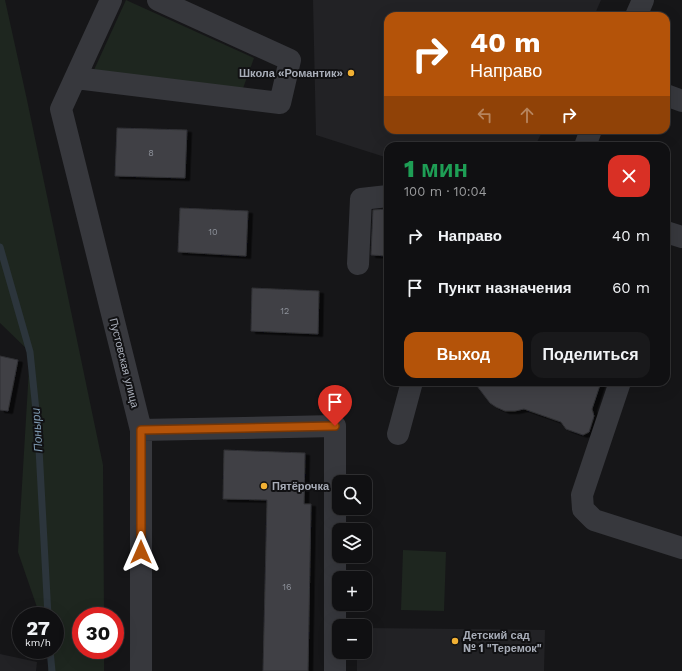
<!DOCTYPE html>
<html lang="ru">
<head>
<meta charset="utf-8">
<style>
  body { margin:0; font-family:"Work Sans",sans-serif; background:#19191b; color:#f1f3f6; height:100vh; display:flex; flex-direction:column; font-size:15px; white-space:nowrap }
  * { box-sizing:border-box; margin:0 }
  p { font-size:13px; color:#9c9d9f }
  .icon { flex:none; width:22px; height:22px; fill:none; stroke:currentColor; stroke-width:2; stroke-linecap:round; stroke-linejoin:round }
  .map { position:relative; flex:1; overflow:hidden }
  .details { position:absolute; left:384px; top:142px; width:286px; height:244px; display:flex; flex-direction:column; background:#101012; border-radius:12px; box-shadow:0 4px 16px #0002,0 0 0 1px #303032 }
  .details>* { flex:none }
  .banner { position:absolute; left:384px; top:12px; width:286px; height:122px; border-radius:12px; box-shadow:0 4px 16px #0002,0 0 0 1px #303032; background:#b45309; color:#fff; overflow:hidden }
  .fabs { position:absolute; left:332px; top:475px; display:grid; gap:8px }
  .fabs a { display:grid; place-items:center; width:40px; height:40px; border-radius:8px; background:#101012; box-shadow:0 4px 16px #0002,0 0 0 1px #303032; font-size:20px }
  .speed { position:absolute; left:12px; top:607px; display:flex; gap:8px; font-size:20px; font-weight:700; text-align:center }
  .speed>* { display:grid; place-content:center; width:52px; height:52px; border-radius:50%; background:#101012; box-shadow:0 4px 16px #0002,0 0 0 1px #303032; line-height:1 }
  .speed small { font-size:10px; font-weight:400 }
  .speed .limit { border:6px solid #d22; background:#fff; color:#111 }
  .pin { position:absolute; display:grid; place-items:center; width:34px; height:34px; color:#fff; margin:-41px -17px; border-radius:50% 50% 50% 0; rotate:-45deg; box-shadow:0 0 4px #0007 }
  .pin .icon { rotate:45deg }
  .me { position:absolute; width:44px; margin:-22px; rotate:0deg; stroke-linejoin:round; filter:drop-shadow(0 0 3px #0008) }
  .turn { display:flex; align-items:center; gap:14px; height:84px; padding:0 20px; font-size:18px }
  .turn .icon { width:52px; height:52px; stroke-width:2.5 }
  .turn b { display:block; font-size:28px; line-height:34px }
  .lanes { display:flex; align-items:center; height:38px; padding:0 20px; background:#0003; justify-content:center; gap:20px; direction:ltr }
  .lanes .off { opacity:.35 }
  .round { display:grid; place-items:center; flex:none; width:42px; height:42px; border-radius:12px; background:#19191b }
  .overview { display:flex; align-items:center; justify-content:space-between; height:68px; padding:0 20px }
  h1 { font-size:24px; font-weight:800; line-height:30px; color:#1e9e55 }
  .cta { display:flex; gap:8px; margin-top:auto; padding:8px 20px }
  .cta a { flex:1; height:46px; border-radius:12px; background:#b45309; color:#fff; font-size:16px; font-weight:800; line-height:46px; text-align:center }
  .cta a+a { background:#19191b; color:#f1f3f6 }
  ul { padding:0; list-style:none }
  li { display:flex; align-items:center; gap:12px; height:52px; padding:0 20px }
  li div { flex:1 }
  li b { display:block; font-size:15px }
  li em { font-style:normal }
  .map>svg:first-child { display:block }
  .built { fill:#222225 }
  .green { fill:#1e261f }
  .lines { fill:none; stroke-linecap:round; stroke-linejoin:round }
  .stream { stroke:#2c353c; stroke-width:7 }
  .building { fill:#404145; stroke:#303034; filter:url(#shadow) }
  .minor { stroke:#37383d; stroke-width:22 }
  .route-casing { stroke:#753606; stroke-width:10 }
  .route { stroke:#b45309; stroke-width:7 }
  .poi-dot { fill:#f2b134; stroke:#111113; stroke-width:1.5 }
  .labels { text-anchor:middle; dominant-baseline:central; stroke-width:4; stroke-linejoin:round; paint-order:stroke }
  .number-label { font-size:9px; fill:#8e929b }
  .poi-label { font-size:11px; font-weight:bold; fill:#a8adb8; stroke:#111113; text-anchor:start }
  .street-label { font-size:11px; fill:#a8adb8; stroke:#111113 }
  .water-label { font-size:12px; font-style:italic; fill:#7f9bb3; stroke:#111113 }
</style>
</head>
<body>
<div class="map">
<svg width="682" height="671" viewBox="0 0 682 671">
  <defs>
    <filter id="shadow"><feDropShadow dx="4.5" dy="2.5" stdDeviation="0" flood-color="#0009"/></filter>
  </defs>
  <rect width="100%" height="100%" fill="#161618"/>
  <!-- built -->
  <path class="built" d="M313,0H601L594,16H388V130H543L535,146H388V158L316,135Z
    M365,628L545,630L544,671H357V652H365Z
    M0,654L37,662L36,671H0Z"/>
  <!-- green -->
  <path class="green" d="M0,0H5L27,100L103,465L104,616H81V650H104V671H48L50,650H55V616H40L18,552L30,352L0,323Z
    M126,0L254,58L242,91L94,70Z
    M403,550L446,552L444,611L401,610Z"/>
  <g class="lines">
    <!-- stream -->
    <path class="stream" d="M0,247L30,352L38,430L48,616
      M50,650L52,671"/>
  </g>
  <!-- building -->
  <path class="building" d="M117,128L187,130L185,178L115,176Z
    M180,208L248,211L246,256L178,252Z
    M388,209V256L371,255L373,210Z
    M252,288L319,291L318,334L251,331Z
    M0,356L18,360L8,411L0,410Z
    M474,382H601L592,409L594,416L589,432L583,435L566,429L561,422L524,409L515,411H505L496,407L490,403Z
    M224,450L305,453L304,504H311L308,671H263L267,500L223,499Z"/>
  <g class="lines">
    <!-- minor -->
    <path class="minor" d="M111,0L61,109L141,430V671
      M636,16L643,0
      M76,78L280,103L290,60L158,0
      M666,95L682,101
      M585,146L591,130
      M666,232L682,237
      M358,264L361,199L388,196
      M620,382L582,495L583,509L594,520L682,548
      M141,430L335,426V671
      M398,434L412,382"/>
  </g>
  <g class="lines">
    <!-- route casing -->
    <g class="route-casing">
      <path id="route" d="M141,552V430L335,426"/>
    </g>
    <!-- route -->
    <use href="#route" class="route"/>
  </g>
  <!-- markers -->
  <g class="poi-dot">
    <circle cx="351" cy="73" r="4"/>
    <circle cx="264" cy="486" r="4"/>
    <circle cx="455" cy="641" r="4"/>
  </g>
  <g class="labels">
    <!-- number labels -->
    <g class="number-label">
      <text x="151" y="153">8</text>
      <text x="213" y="232">10</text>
      <text x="285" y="311">12</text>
      <text x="287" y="587">16</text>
    </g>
    <!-- poi labels -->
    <g class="poi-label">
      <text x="343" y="73" text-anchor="end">Школа «Романтик»</text>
      <text x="272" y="486">Пятёрочка</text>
      <text x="463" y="635">Детский сад<tspan x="463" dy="13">№ 1 "Теремок"</tspan></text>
    </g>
    <!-- street labels -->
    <g class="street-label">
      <text transform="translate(124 363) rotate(76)">Пустовская улица</text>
    </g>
    <!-- water labels -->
    <g class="water-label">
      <text transform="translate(37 430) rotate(-94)">Поныри</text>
    </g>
  </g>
</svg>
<div class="fabs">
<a><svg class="icon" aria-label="search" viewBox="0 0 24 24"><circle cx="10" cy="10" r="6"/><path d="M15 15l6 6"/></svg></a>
<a><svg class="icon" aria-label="layers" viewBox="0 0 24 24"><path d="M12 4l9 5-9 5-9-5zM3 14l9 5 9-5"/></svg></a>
<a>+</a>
<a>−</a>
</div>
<div class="speed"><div>27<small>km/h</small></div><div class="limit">30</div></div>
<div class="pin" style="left:335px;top:426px;background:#d93025"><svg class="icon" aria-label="arrive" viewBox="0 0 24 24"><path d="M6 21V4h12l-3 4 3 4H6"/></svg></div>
<svg class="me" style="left:141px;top:552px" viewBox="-20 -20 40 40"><path d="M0-17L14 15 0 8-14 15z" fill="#b45309" stroke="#fff" stroke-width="4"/></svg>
<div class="banner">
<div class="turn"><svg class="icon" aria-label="right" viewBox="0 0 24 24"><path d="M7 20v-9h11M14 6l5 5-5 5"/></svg><div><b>40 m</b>Направо</div></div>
<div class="lanes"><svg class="icon off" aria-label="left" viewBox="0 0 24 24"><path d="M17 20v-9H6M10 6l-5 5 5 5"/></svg><svg class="icon off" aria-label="ahead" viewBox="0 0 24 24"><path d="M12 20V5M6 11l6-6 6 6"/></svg><svg class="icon" aria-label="right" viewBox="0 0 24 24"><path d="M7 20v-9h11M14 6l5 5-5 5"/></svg></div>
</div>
<section class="details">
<div class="overview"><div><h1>1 мин</h1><p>100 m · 10:04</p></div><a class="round" style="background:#d93025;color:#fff"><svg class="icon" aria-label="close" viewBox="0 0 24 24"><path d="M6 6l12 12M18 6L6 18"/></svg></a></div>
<ul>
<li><svg class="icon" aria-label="right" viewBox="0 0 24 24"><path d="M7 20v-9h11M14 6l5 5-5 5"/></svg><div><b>Направо</b></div><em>40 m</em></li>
<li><svg class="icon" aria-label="arrive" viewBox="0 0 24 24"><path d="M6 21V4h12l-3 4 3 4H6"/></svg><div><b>Пункт назначения</b></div><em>60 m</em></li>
</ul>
<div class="cta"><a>Выход</a><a>Поделиться</a></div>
</section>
</div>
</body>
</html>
